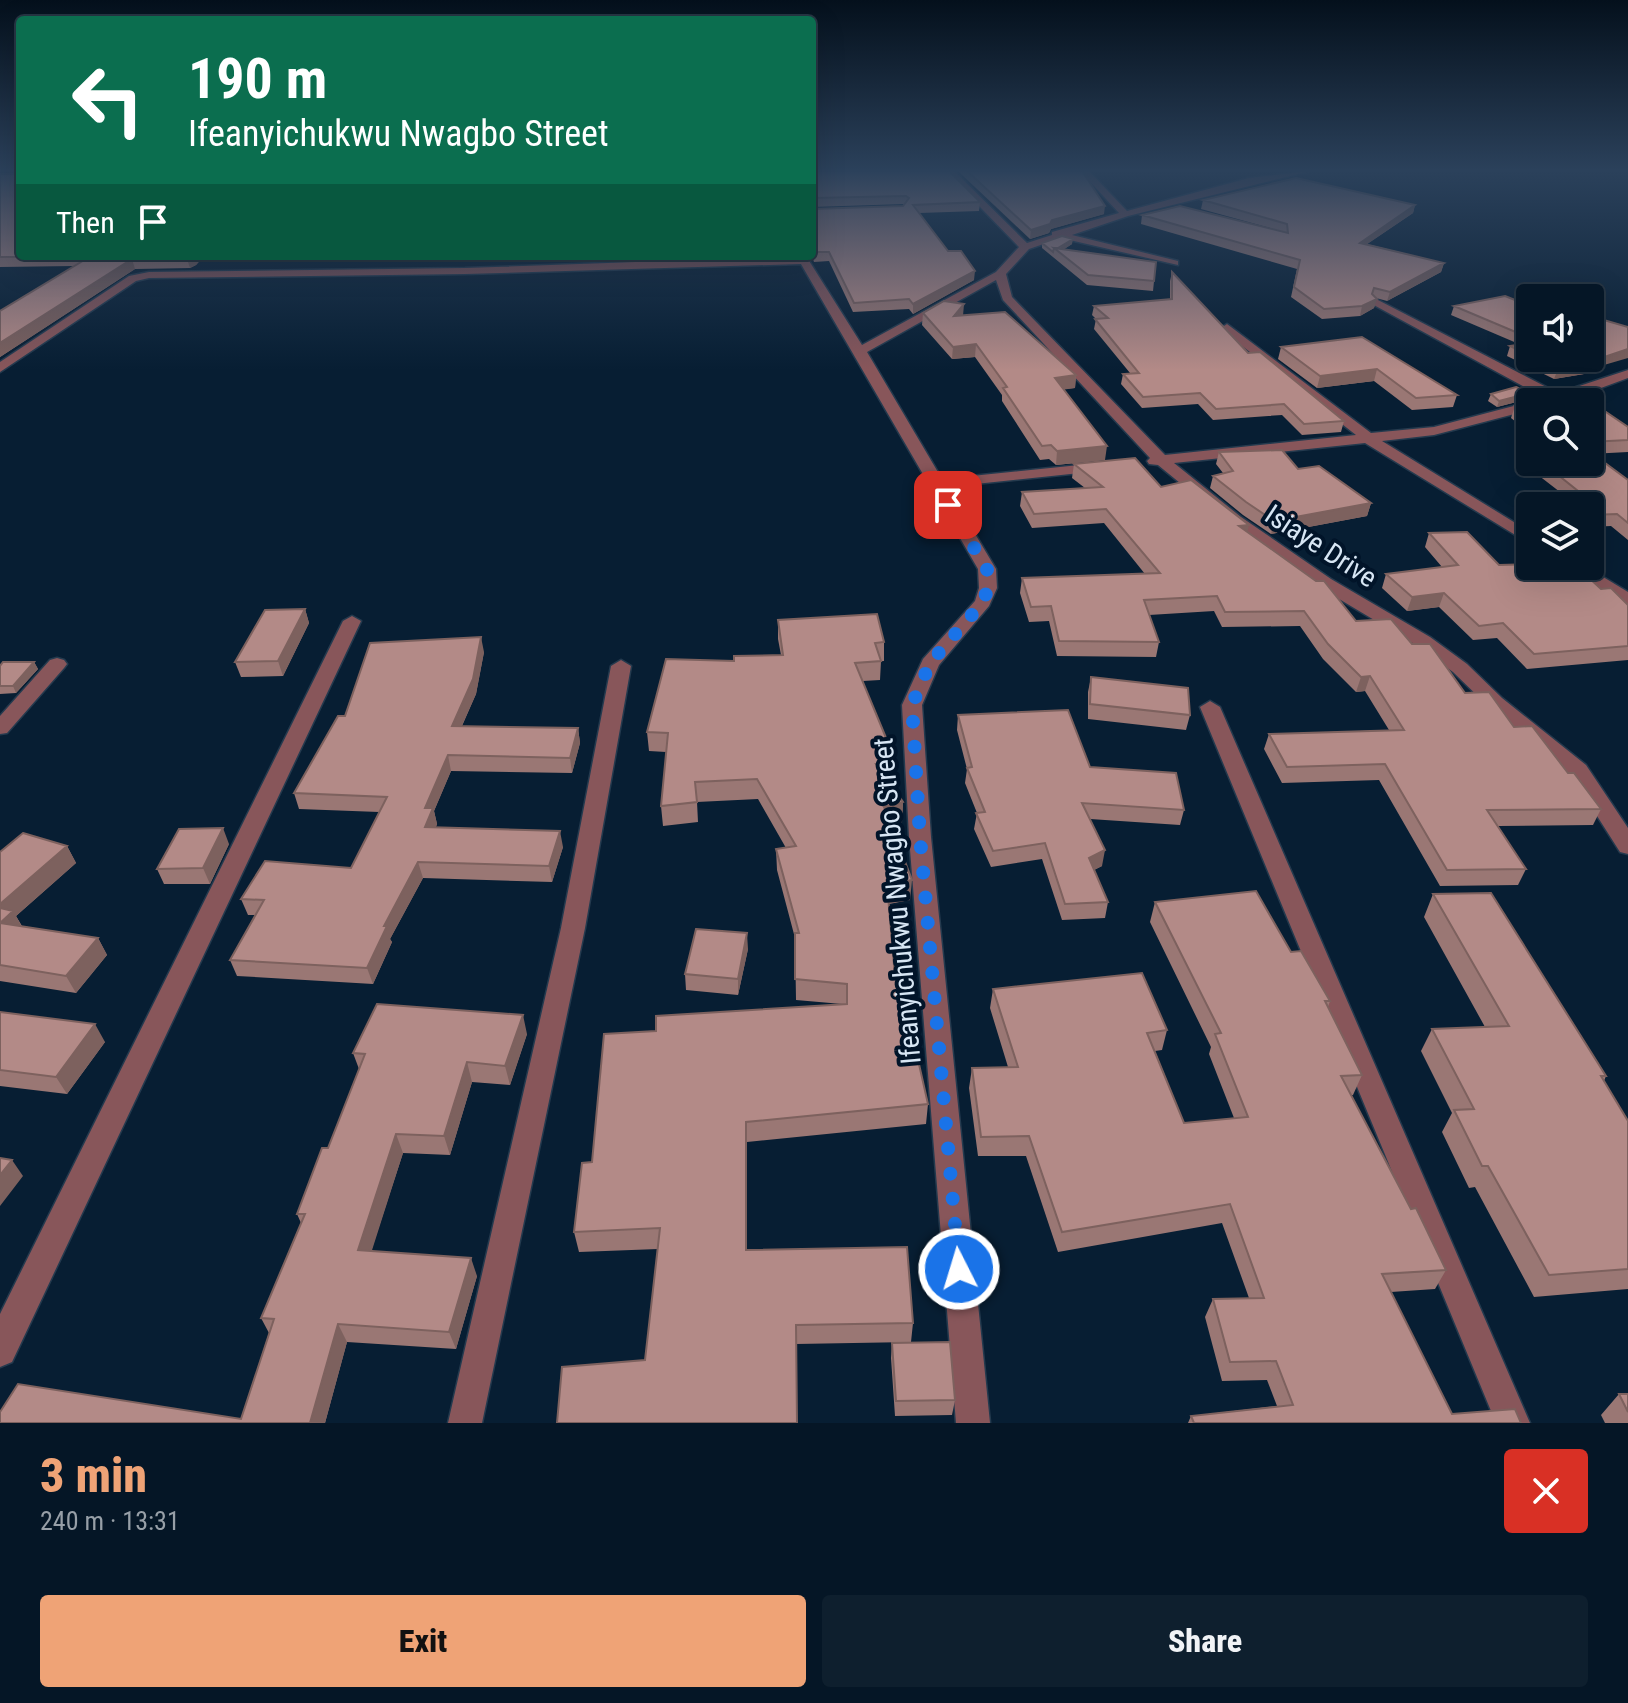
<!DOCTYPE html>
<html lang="en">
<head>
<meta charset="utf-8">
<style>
  body { margin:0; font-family:"Roboto Condensed",sans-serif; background:#0e1f2e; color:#f1f3f6; height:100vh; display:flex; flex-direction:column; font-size:30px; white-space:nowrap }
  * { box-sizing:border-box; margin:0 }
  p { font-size:26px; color:#979fa7 }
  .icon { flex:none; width:44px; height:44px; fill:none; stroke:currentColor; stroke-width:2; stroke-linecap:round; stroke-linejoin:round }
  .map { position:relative; height:1423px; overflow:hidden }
  .details { display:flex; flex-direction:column; background:#051626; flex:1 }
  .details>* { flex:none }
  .banner { position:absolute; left:16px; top:16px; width:800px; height:244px; border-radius:8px; box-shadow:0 8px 32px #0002,0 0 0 2px #263543; background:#0b6e4f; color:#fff; overflow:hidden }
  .buttons { position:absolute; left:1516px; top:284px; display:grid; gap:16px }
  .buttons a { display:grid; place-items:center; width:88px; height:88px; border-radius:8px; background:#051626; box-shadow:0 8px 32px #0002,0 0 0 2px #263543; font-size:40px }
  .pin { position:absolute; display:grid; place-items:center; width:68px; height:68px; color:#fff; margin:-34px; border-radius:16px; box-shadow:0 4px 12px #0006 }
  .me { position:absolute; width:88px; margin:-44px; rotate:355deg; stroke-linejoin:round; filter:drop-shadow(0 0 6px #0008) }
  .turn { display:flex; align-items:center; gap:28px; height:168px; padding:0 40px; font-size:36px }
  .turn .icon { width:104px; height:104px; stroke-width:2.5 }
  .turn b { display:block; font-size:56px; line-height:68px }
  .then { display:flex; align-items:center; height:76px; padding:0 40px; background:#0003; gap:16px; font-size:30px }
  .round { display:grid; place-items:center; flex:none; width:84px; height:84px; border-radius:8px; background:#0e1f2e }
  .head { display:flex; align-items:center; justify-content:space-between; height:136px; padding:0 40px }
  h1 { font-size:48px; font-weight:800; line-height:60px; color:#efa376 }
  .primary-button { display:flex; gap:16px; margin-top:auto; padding:16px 40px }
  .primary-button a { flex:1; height:92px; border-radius:8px; background:#efa376; color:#111; font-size:32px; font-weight:800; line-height:92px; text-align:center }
  .primary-button a+a { background:#0e1f2e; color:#f1f3f6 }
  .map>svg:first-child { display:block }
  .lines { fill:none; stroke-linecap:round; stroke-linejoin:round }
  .minor-casing { stroke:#243a4e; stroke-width:3 }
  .minor { fill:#88565a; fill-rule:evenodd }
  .wall { fill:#9a7774 }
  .shaded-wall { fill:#7d615e }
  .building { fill:#b38a87; stroke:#7d615e; stroke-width:2 }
  .route { stroke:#1a73e8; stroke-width:14; stroke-dasharray:0 25.2 }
  .labels { text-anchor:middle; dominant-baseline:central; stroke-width:8; stroke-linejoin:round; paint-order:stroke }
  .street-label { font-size:28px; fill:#d7e6f4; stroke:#011429 }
</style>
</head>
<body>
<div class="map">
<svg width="1628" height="1423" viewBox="0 0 1628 1423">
  <rect width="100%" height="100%" fill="#071e33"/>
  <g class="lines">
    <!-- minor casing -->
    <g class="minor-casing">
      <path id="minor" d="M945,171H954L1027,243L1052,235V232L1119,213L1080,171H1089L1127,211L1249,178L1310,171L1128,216L1072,235L1178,261V265L1061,238L1029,249L1006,274L1012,297L1165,455L1356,435L1223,331L1221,328L1227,324L1371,433L1434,427L1525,403L1530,402V410L1434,435L1382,441L1530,532V544L1365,443L1174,463L1241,517L1331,579L1430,637L1467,664L1502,698L1586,765L1628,828V854L1620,852L1571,775L1488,706L1453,672L1416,645L1319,587L1229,523L1158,465L1149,464L1147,461L1150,458L1003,300L996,280L867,352L942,479L1099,463L1106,467L1099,471L947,487L996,569L997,588L989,606L939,665L922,705L931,837L990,1423H956L909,837L902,705L923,659L975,601L979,588L978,569L801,264L465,274L149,278L136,281L0,372V362L129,276L149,272L465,268L806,256L862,345L996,272L1019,247Z
        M1376,299L1558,393L1628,370V378L1563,402H1539L1545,398L1372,304V300Z
        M1565,566H1585L1628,592V605Z
        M352,616L361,621L12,1362L0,1367V1314L343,621Z
        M57,658L64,660L67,664L64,668L7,733L0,734V716L50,660Z
        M621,660L631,666L585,928L482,1423H448L561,928L611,666Z
        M1210,701L1220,707L1530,1423H1496L1200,707Z"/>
    </g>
    <!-- minor -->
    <use href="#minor" class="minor"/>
  </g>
  <!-- wall -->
  <path class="wall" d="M812,171L980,202L979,211L919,213L948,251L974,280L913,314L909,309L853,312L829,261L814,262L812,256V209L903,206L905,204L812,207Z
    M958,171H1082L1104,214L1051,229L1049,233L1030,239Z
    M0,174L204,256L196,265L190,268L135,269L0,357V311L74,266L0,267Z
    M1203,200L1415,205L1413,213L1367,244L1444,263L1441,272L1387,301L1376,298L1374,308L1360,316L1322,319L1291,297L1297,269L1141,224L1142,215L1277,230L1201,209Z
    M1042,243L1072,244L1064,249L1156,262L1153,291L1087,285L1042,248Z
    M559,256H618L617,260L559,261Z
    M1172,272L1248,353L1344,421L1341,432L1302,435L1282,415L1213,420L1198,404L1142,408L1121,384L1123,374L1130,373L1094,329L1096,319L1092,315L1094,306L1170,299V281Z
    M1454,306H1530V358H1590L1604,365L1602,371L1554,379L1507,356L1510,346L1519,344L1451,315Z
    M923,313L963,316L1076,375L1075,388L1064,389L1105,460L1056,465L1049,459L1040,460L1002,401V395L975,357L952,359L922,325Z
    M1362,337L1457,395L1453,407L1412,410L1374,381L1317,388L1278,359L1281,347Z
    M1491,394L1528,399L1497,407L1488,401Z
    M1530,402V433L1511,418L1515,406Z
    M1590,410L1628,427V452L1590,454Z
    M1219,452L1298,469L1371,503L1367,516L1271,534L1243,515L1210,488L1213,476L1223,473L1216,464Z
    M1543,463L1628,480V540L1611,526L1590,527V506L1541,505L1546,493L1560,492L1538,475Z
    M1074,464L1161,487L1247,532L1356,621L1412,644L1465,693L1514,727L1568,773L1601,809L1593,825L1498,826L1526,869L1518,885L1440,886L1379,780L1282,783L1264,749L1269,734L1389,730L1365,691L1356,692L1323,659L1300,626L1222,627L1214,611L1149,615L1159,642L1156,657L1057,656L1049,621L1029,622L1020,593L1022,578L1145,574L1104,523L1032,528L1020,506L1022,492L1085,488L1072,478Z
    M1429,533L1499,565L1601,589L1628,605V660L1527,669L1497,638L1473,640L1439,607L1407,611L1382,588L1386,574L1442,567L1425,547Z
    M305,609L309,623L283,676L241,677L235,662Z
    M778,620L884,642V661H881L880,680L863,681L895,781L889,782L903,802L902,822L891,825L910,900L889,904L895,977L914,1042L928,1104L926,1124L747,1142V1250L913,1323L911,1342L796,1344L645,1360L658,1249L579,1252L574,1232L592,1162L656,1031L842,1004L796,1000L795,938L777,870L776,849L786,848L758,799L697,802L698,822L663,826L661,806L666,752L649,751L647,732L734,661L781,655L778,639Z
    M484,652L476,694L462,726L578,728L580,743L572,773L451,771L434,811L437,824L436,827L563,847L552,882L423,878L390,939L392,942L373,984L237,976L230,960L255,915H248L241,899L351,868L379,812L299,809L294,793L345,716Z
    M34,662L38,669L16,693L0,694V666Z
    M1091,677L1190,715L1186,730L1088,719V692Z
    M958,715L1090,767L1184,810L1180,825L1090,819L1102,866L1094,870L1108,902L1105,918L1062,920L1042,859L991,867L974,829L977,813L965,783L967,769L957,730Z
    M229,844L210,884H164L157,869Z
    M67,846L76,863L16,916L22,926L98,938L107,955L76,993L0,981V852Z
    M1433,894L1606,1076L1604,1081L1628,1121V1289L1534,1297L1475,1187L1469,1188L1442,1132L1452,1113L1421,1051L1432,1029L1485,1027L1424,917Z
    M1155,902L1291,952L1330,1001L1328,1007L1362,1075L1353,1095H1351L1411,1209L1446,1270L1435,1289L1391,1292L1452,1414L1521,1423H1188L1191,1416L1277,1406L1267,1380L1222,1381L1205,1317L1213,1299L1249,1298L1222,1223L1058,1252L1026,1156H978L969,1088L972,1068L1008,1067L990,1008L993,989L1167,1030L1162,1050L1155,1051L1184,1123L1234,1118L1209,1054L1211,1047L1150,922Z
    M748,949L738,995L686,990L685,974Z
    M0,1012L105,1042L67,1094L0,1086Z
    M527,1034L510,1085L472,1082L450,1155L403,1153L371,1251L477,1276L456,1349L347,1342L325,1423H0L241,1419L269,1333L261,1318L301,1223L297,1214L328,1148L359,1069L353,1053Z
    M892,1343L955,1400L952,1415L895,1416L891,1358Z
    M1619,1394H1628V1423H1605L1601,1415Z"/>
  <!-- shaded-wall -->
  <path class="shaded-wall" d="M1415,205L1413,213L1357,251L1360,243Z
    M1105,206L1104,214L1051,229L1049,233L1030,239L1031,230L1052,220Z
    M1073,239L1072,244L1060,252L1057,250Z
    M192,256H204L196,265L190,268L187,259Z
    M132,259L135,269L0,357V343Z
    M1444,263L1441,272L1387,301L1390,292Z
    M975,271L974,280L913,314V304Z
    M1377,299L1374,308L1360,316L1362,306Z
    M964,304L963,316H954Z
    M976,344L975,357L952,359L953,347Z
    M1628,349V358L1604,365L1602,371L1554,379L1558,369Z
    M1377,369L1374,381L1317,388L1320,376Z
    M1076,375L1075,388L1054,391L1055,378Z
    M1530,393L1528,399L1497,407L1499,401Z
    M1107,446L1105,460L1056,465L1057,451Z
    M1371,503L1367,516L1271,534L1274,521Z
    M1249,525L1246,539L1239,526Z
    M1444,593L1439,607L1407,611L1412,597Z
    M305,609L309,623L283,676L278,661Z
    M481,637L484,652L476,694L455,741L452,726Z
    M34,662L38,669L16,693L13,686Z
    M1370,676L1365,691L1356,692L1361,677Z
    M578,728L580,743L572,773L570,758Z
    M448,755L451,771L434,811L437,824L429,843L425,827V808Z
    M896,762L895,781L876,784V764Z
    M903,802L902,822L883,827L884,807Z
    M223,828L229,844L210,884L203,868Z
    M560,831L563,847L552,882L549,866Z
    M67,846L76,863L16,916L23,929L0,923V904Z
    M1105,850L1102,866L1086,874L1089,858Z
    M418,862L423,878L390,939L392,942L373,984L367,968L384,926Z
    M912,880L910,900L886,904L887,884Z
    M747,933L748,949L738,995V979Z
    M98,938L107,955L76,993L66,976Z
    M523,1015L527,1034L510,1085L505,1066Z
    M95,1024L105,1042L67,1094L56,1077Z
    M467,1062L472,1082L450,1155L444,1136Z
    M746,1122L747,1142V1269L746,1250Z
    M396,1134L403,1153L366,1269L358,1250Z
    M12,1160L23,1176L0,1206V1175Z
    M471,1258L477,1276L456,1349L449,1332Z
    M338,1324L347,1342L325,1423H310Z"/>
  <!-- building -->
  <path class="building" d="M812,171H949L980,202L913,205L948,251H961L975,271L913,304L909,299L854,303L829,252H814L812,247V209L903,206L909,198L906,196L812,198Z
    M967,171H1082L1105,206L1052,220L1050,224L1031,230Z
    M0,174H20V256H79L0,257Z
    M1296,178L1415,205L1360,243L1444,263L1390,292L1374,288L1372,294L1377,299L1362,306L1324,309L1294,287L1300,260L1142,215L1180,206L1288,233L1287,224L1203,200Z
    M1062,236L1073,239L1058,248H1054L1053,252L1042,243Z
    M1054,248L1156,262L1154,281L1088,275Z
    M91,256H192L187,259H132L0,343V311Z
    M1172,272L1248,353L1260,352L1344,421L1304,424L1284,404L1216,409L1200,393L1143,397L1123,374L1139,373L1095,319L1108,318L1094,306L1172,299Z
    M1505,296L1530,306V338L1454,306Z
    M944,301L964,304L954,316L1005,312L1076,375L1055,378L1107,446L1057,451L1051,445L1042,446L1003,388L1007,387L976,344L953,347L923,313Z
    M1590,316L1628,327V349L1598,359L1606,361L1558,369L1535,358H1590Z
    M1362,337L1457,395L1416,398L1377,369L1320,376L1281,347Z
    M1530,343V356L1510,346Z
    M1516,387L1530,393L1499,401L1491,394Z
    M1537,390L1565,402H1531L1537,400Z
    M1530,402V418L1515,406Z
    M1590,410H1603L1628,427V440L1590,442Z
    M1282,450L1298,469L1319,466L1371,503L1274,521L1246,502L1213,476L1233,471L1219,452Z
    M1135,458L1161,487L1191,480L1249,525L1239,526L1316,581H1324L1356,621L1391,619L1412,644H1430L1465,693L1489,692L1514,727L1532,726L1568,773H1574L1601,809L1487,810L1526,869L1447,870L1385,764L1287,767L1269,734L1404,730L1370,676L1361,677L1328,644L1304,611L1225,612L1217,596L1144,600L1159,642L1059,641L1051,606L1031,607L1022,578L1160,573L1106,509L1034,514L1022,492L1103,487L1074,464Z
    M1590,460H1601L1628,480V523L1617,514L1590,515V506H1561L1546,493L1578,491L1543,463L1590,462Z
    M1467,532L1499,565L1530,564V566H1576L1601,589L1611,588L1628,605V646L1534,654L1503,623L1479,626L1444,593L1412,597L1386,574L1458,565L1429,533Z
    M305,609L278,661L235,662L265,610Z
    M877,614L884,642L875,643L881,661L855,663L896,762L876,764L903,802L884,807L912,880L887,884L895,977H908L914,1042L928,1104L746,1122V1250L907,1247L913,1323L796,1325L797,1423H557L562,1367L645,1360L660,1228L574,1232L582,1163L592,1162L604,1034L656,1031V1016L847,1004V984L795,979V933H799L776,849L796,846L757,779L695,782L697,802L661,806L668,733L647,732L666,659L734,661V656L783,655L778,620Z
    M481,637L473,679L452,726L578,728L570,758L448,755L425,808H433L425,827L560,831L549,866L418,862L384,926H387L367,968L230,960L264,900L241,899L265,861L351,868L387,797L294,793L338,716H345L370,643Z
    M3,662H34L13,686H0V666Z
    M1091,677L1188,688L1190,715L1090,704Z
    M1068,710L1090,767L1176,773L1184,810L1082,803L1105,850L1089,858L1108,902L1065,904L1045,843L993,851L976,813L985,812L967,768L972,767L958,715Z
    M223,828L203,868L157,869L179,829Z
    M23,833L67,846L0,904V852Z
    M1256,891L1291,952L1301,951L1330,1001H1325L1362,1075L1341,1076L1411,1209L1416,1208L1446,1270L1382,1274L1452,1414L1515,1409L1521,1423H1194L1191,1416L1293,1405L1276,1361L1230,1362L1213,1299L1264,1298L1230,1204L1062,1232L1029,1136L981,1137L972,1068L1018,1067L993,989L1142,973L1167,1030L1147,1033L1184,1123L1248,1117L1215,1034L1221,1033L1155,902Z
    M1491,893L1606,1076H1601L1628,1121V1269L1549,1275L1488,1166H1482L1454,1110L1474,1109L1432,1029L1509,1026L1433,894Z
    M0,908L13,911L0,923L98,938L66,976L0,965Z
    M696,929L747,933L738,979L685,974Z
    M377,1004L523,1015L505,1066L467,1062L444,1136L396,1134L358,1250L471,1258L449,1332L338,1324L310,1423H0V1412L18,1384L241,1419L274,1319L261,1318L305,1214H297L322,1148H328L365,1054L353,1053Z
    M0,1012L95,1024L56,1077L0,1070Z
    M0,1158L12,1160L0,1175Z
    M950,1342L955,1400L896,1401L892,1343Z
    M1619,1394H1628V1412Z"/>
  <!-- sky -->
  <linearGradient id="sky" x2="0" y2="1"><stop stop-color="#04101c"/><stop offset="0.46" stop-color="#2b415b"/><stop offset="1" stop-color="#2b415b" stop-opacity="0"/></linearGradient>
  <rect width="1628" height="370" fill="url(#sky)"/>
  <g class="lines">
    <!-- route -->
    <path class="route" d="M948,505L987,569L988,588L983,602L930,663L912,705L920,837L959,1269"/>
  </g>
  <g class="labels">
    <!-- street labels -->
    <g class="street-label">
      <text transform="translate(1321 546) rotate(33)">Isiaye Drive</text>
      <text transform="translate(897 901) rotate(-95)">Ifeanyichukwu Nwagbo Street</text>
    </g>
  </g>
</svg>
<div class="buttons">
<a><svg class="icon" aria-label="sound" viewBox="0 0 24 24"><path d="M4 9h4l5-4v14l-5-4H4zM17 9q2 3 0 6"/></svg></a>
<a><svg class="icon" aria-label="search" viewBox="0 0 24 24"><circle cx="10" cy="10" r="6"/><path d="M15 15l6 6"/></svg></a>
<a><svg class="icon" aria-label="layers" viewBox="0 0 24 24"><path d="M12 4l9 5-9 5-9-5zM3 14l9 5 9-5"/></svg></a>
</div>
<div class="pin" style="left:948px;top:505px;background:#d93025"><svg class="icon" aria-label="arrive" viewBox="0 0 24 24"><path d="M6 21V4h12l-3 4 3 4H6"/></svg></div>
<svg class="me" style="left:959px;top:1269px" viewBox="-20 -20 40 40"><circle r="17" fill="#1a73e8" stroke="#fff" stroke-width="3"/><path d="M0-11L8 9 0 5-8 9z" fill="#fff"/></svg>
<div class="banner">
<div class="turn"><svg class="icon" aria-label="left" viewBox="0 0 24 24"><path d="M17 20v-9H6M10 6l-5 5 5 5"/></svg><div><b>190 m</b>Ifeanyichukwu Nwagbo Street</div></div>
<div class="then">Then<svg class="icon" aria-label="arrive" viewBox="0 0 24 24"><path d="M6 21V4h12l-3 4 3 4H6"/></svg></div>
</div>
</div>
<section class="details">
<div class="head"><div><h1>3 min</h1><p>240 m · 13:31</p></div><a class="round" style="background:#d93025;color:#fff"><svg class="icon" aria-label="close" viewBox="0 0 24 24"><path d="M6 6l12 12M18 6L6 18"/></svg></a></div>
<div class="primary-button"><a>Exit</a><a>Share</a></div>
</section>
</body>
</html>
